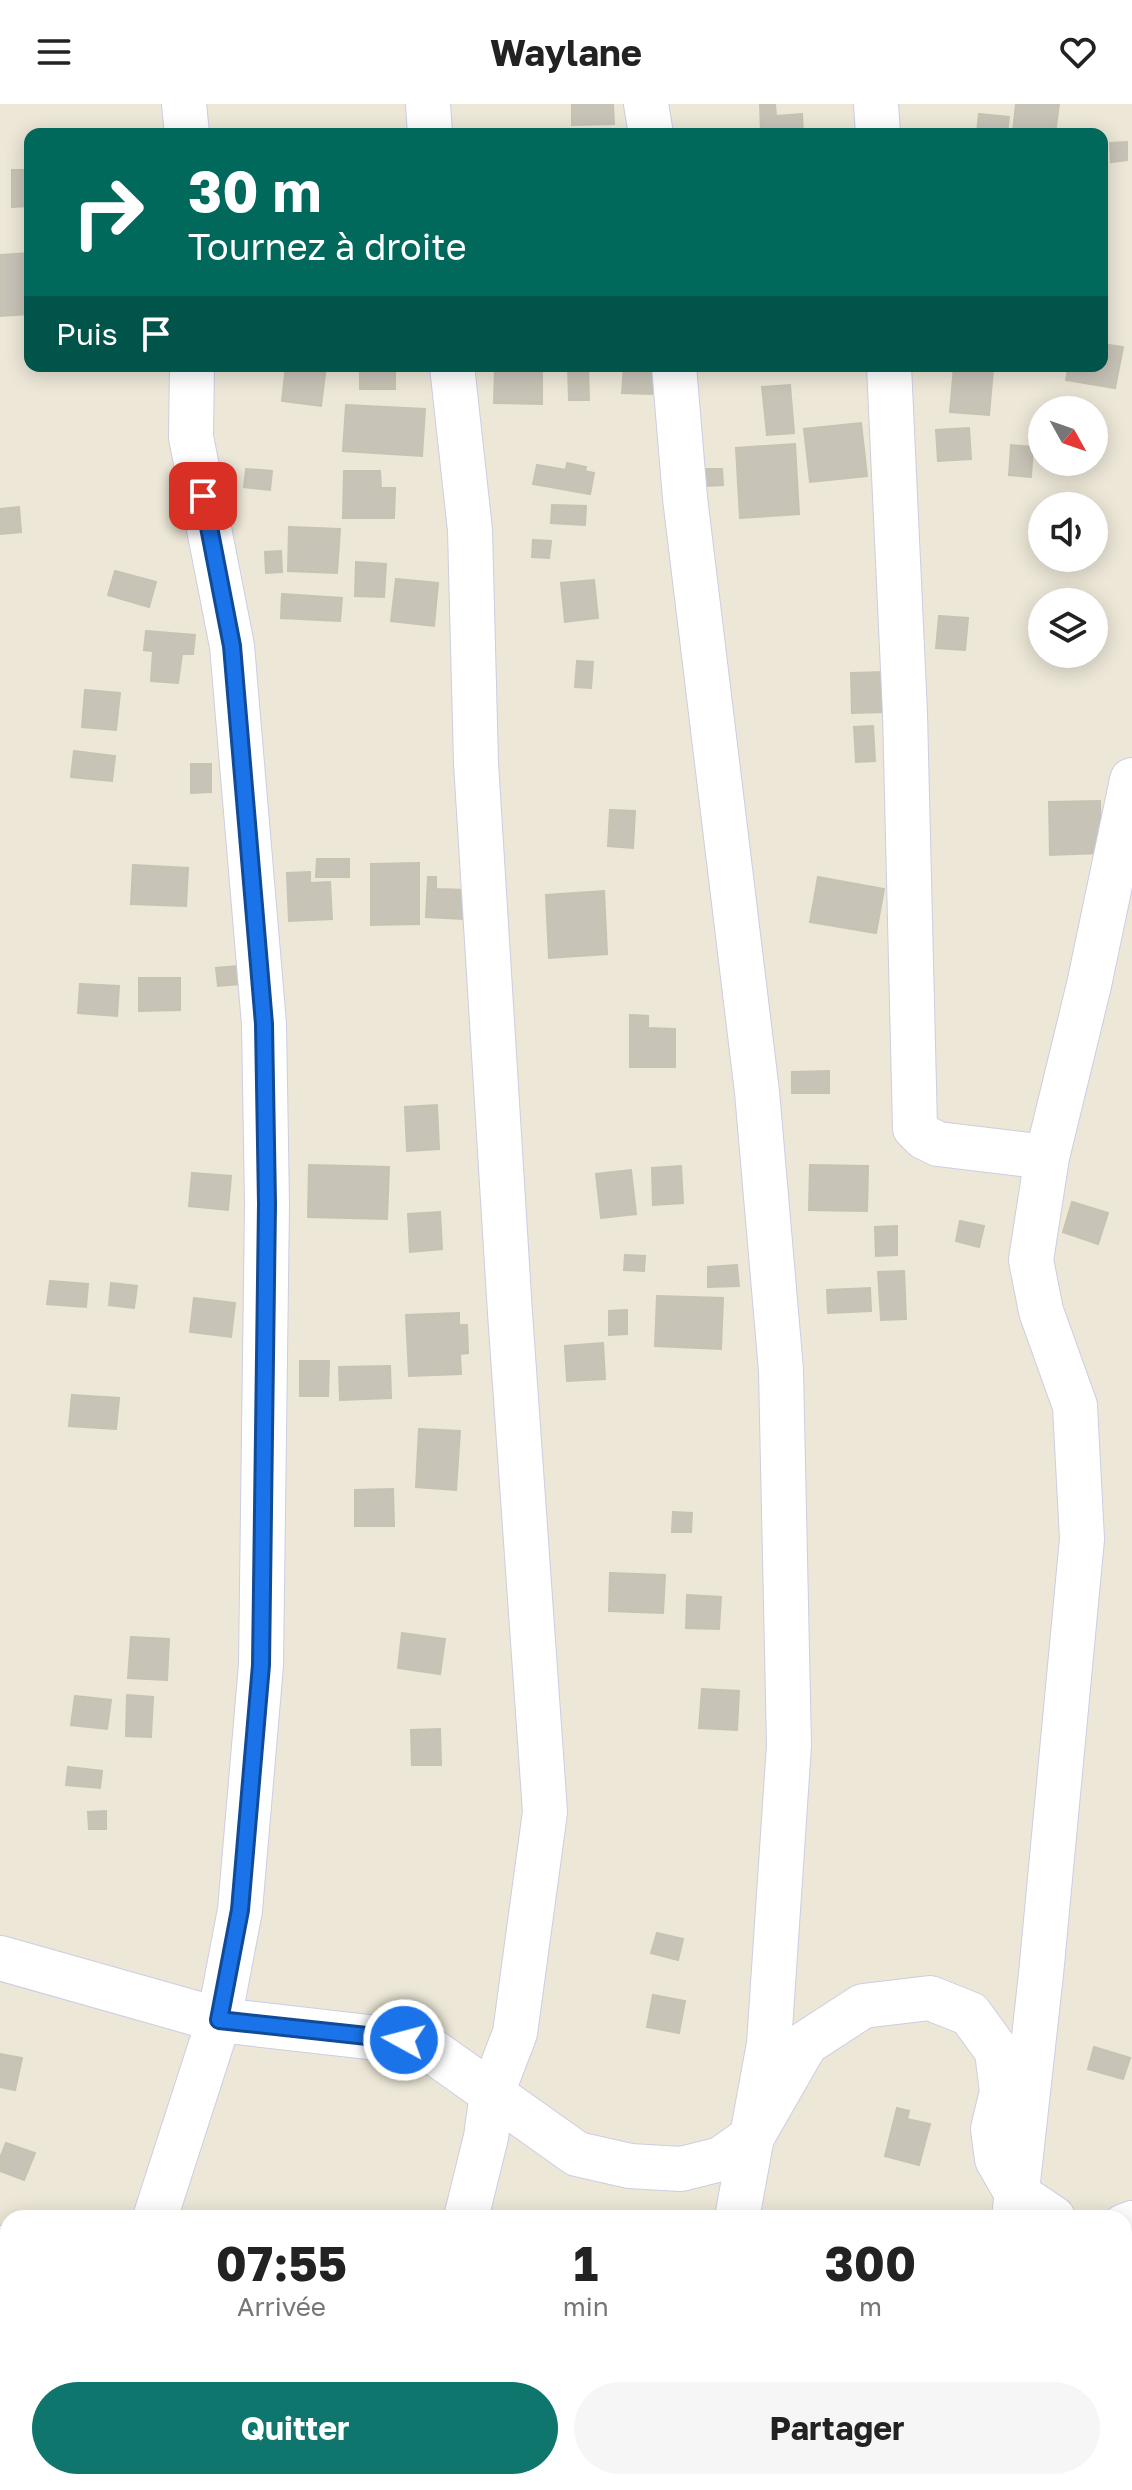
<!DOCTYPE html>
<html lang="fr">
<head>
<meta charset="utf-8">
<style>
  body { margin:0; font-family:"Golos Text",sans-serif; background:#f6f6f6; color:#222; height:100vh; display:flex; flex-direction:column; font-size:30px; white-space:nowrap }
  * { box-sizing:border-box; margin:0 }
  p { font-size:26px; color:#767676 }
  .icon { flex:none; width:44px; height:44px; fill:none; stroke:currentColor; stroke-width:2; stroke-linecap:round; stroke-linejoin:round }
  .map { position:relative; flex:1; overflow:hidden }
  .panel { position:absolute; left:0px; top:2106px; width:1132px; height:280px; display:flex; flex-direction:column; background:#fff; border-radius:24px 24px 0 0; box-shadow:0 4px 20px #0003 }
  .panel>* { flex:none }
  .top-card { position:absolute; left:24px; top:24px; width:1084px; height:244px; border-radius:16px; box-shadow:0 4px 20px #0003; background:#00695c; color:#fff; overflow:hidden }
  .needle { width:52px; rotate:130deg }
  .buttons { position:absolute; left:1028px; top:292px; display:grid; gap:16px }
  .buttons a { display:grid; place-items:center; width:80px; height:80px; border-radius:50%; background:#fff; box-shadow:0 4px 20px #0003; font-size:40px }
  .pin { position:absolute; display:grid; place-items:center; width:68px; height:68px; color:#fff; margin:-34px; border-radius:16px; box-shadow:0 4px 12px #0006 }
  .me { position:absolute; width:88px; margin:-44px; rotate:277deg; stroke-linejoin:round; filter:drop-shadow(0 0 6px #0008) }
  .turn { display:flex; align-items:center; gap:28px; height:168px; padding:0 32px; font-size:36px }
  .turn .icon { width:104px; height:104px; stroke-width:2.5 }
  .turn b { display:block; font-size:56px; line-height:68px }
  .then { display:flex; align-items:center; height:76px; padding:0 32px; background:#0003; gap:16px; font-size:30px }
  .eta { display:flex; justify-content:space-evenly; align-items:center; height:136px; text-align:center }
  .eta b { font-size:48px; font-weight:700; line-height:56px }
  .primary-button { display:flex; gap:16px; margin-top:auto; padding:16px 32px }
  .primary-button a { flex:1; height:92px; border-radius:48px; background:#0f766e; color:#fff; font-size:32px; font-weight:700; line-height:92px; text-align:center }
  .primary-button a+a { background:#f6f6f6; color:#222 }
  header { display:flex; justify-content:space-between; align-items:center; height:104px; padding:0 32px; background:#fff; font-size:36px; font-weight:700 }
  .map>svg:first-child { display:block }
  .building { fill:#c7c3b7; stroke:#c7c3b1; stroke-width:2 }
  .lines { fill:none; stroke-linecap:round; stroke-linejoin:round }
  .minor-casing { stroke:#cdcde3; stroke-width:46 }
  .minor { stroke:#fff; stroke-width:44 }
  .route-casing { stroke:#114b97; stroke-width:20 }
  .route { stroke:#1a73e8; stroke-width:14 }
</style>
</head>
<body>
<header><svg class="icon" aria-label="menu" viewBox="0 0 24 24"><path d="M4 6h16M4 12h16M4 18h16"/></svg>Waylane<svg class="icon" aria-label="heart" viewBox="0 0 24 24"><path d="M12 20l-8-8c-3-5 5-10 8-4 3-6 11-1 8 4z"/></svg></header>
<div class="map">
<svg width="1132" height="2386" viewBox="0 0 1132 2386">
  <rect width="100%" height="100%" fill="#ece7d7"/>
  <!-- building -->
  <path class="building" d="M572,0H613L614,20L572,21Z
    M760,0H775L776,12L802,10L803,30H761Z
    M1016,0H1059L1055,30L1013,28Z
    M979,10L1009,13L1007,30H968L977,29Z
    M1127,38V56L1111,58L1110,39Z
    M12,66H30V102L12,103Z
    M30,149V210L0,212V151Z
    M1102,240L1123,243L1115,284L1066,276L1069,262H1102Z
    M286,262H326L321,302L282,297Z
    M360,262H395V285H360Z
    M495,262H542V300L494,299Z
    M568,262H588L589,296H569Z
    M624,262H654L652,290L622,289Z
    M954,262L993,266L989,311L950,308Z
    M790,281L794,329L767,331L762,283Z
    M346,301L425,305L422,352L343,347Z
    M861,319L867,372L810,378L804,325Z
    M969,324L971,355L938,357L936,326Z
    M795,340L799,410L740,414L736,344Z
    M1011,341L1033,343L1031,373L1009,371Z
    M567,359L586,363L585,367L594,369L590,390L533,380L537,361L566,366Z
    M246,365L272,367L270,386L244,383Z
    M703,365H722L723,381L704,382Z
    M344,367H380L381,384H395L394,414H343Z
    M552,401L586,402L585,421L551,419Z
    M19,403L21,428L0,430V405Z
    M289,423L340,425L337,469L288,467Z
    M533,436L551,437L549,454L532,453Z
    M281,447L282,468L266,469L265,448Z
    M356,458L386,460L384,493L355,492Z
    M115,467L156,478L149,503L108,491Z
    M396,475L438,479L434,522L391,517Z
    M594,476L598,514L565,518L561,479Z
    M282,490L342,494L340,517L281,514Z
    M939,512L968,514L965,546L936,544Z
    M146,527L195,531L193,550H182L178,579L151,577L153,547L144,546Z
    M577,557L593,558L591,584L575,583Z
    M885,568V608L852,609L851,569Z
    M85,586L120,589L116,626L82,623Z
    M873,622L875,657L856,658L854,623Z
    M74,647L115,652L112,677L71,673Z
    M191,660H211V688L191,689Z
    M1100,697L1101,749L1050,751L1049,698Z
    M610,706L635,707L633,744L608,742Z
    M317,755H349V773H316Z
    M419,759V820L371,821V760Z
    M133,761L188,764L186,802L131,800Z
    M310,768V779L330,778L332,815L289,817L287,769Z
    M428,773H436V785L465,786L463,815L426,813Z
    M818,773L884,785L876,829L810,818Z
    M604,787L607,850L549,854L546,791Z
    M238,862L240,880L218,882L216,864Z
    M139,874H180V906L139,907Z
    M80,880L119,882L117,912L78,909Z
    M630,911L648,912V924L675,925V963H630Z
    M829,967V989H792V968Z
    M437,1001L439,1045L407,1047L405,1003Z
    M309,1061L389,1063L387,1115L308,1113Z
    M810,1061L868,1062L867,1107L809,1106Z
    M681,1062L683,1099L653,1101L652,1064Z
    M631,1066L636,1110L601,1114L596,1070Z
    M192,1069L231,1072L228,1106L189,1102Z
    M1072,1098L1108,1109L1098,1140L1063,1128Z
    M440,1108L442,1145L410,1148L408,1110Z
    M960,1117L984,1122L979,1143L956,1137Z
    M897,1122V1151L876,1152L875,1123Z
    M625,1151L645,1152L644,1167L624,1166Z
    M737,1161L739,1182L708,1183V1163Z
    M904,1167L906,1215L881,1216L878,1168Z
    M50,1177L88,1180L86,1203L47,1200Z
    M111,1179L137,1182L134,1204L109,1201Z
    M870,1184L871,1207L828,1209L827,1186Z
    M657,1192L723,1194L721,1245L655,1242Z
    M194,1194L235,1199L231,1233L190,1228Z
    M627,1206V1230L609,1231V1207Z
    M459,1209V1221H467L468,1249L460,1250L461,1270L409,1272L406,1211Z
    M603,1239L605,1275L567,1277L565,1242Z
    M300,1257H329L328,1292H300Z
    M390,1262L391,1294L340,1296L339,1263Z
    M72,1291L119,1294L116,1325L69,1322Z
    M419,1325L460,1327L456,1386L416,1383Z
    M393,1385L394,1422H355V1386Z
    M673,1408L692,1409L691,1428H672Z
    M610,1469L665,1471L663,1509L609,1507Z
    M687,1491L721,1493L719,1525L686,1524Z
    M402,1529L445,1535L440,1570L398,1564Z
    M131,1533L169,1535L167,1576L128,1574Z
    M702,1585L739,1587L737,1626L699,1624Z
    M127,1591L153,1593L151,1633L126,1632Z
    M75,1592L111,1596L107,1625L71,1621Z
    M440,1625L441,1661H412L411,1626Z
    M68,1663L102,1667L100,1684L66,1681Z
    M106,1707V1725H89L88,1708Z
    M657,1829L683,1835L678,1856L651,1849Z
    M653,1891L685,1897L679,1929L647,1923Z
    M1094,1943L1130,1954L1123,1975L1088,1965Z
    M0,1950L22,1954L15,1986L0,1983Z
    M897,2004L909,2007L907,2015L930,2020L919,2061L885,2052Z
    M6,2039L35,2049L24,2076L0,2067V2054Z
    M0,2160L8,2163V2207L3,2219L0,2218Z"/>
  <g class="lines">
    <!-- minor casing -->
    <g class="minor-casing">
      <path id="minor" d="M184,0L187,30
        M428,0L430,30
        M646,0L651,30
        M876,0L878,30
        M452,262L470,426L476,659L510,1209L545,1708L515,1929L492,1989L486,2033L466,2114
        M674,262L685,394L757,988L781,1266L789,1641L769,1940L737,2114
        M889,262L905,609L915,1024L924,1033L938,1040L1047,1053
        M0,1854L219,1916L421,1939L577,2050L630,2062L681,2065L721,2055L752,2033L806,1939L863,1902L930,1894L970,1910L997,1947L1002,1988L993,2025L997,2055L1017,2090L1053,2114
        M155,2114L219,1916L240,1806L261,1561L267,1100L264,920L232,542L191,333L192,262
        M1014,2114L1041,1870L1082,1435L1075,1302L1041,1207L1031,1156L1047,1053L1089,881L1132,676
        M1124,2122L1132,2119
        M0,2144L8,2146
        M290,2378L321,2386
        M55,2386L59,2378
        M396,2386L398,2378
        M664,2386L666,2378
        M989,2386V2378"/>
    </g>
    <!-- minor -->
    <use href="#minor" class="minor"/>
  </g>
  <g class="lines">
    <!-- route casing -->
    <g class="route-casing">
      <path id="route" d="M203,392L232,542L264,920L267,1100L261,1561L240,1806L219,1916L404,1936"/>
    </g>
    <!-- route -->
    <use href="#route" class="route"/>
  </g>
</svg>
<div class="buttons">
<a><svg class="needle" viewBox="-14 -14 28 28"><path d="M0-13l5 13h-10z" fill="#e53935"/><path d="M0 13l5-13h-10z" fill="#767676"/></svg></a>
<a><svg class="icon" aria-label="sound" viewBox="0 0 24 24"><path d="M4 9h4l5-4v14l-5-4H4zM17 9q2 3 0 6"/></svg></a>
<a><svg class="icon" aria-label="layers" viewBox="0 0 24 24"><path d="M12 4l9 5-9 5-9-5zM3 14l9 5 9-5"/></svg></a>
</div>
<div class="pin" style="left:203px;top:392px;background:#d93025"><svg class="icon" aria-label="arrive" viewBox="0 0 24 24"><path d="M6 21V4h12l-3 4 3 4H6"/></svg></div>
<svg class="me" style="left:404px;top:1936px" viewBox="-20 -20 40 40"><circle r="17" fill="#1a73e8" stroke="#fff" stroke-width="3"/><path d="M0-11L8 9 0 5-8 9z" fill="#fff"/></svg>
<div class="top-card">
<div class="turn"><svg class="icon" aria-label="right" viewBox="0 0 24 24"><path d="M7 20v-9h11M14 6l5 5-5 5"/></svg><div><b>30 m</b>Tournez à droite</div></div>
<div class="then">Puis<svg class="icon" aria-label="arrive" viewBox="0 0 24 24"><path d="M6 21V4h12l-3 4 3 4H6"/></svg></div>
</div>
<section class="panel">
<div class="eta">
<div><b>07:55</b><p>Arrivée</p></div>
<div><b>1</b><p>min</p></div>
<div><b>300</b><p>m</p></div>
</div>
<div class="primary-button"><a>Quitter</a><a>Partager</a></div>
</section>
</div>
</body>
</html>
